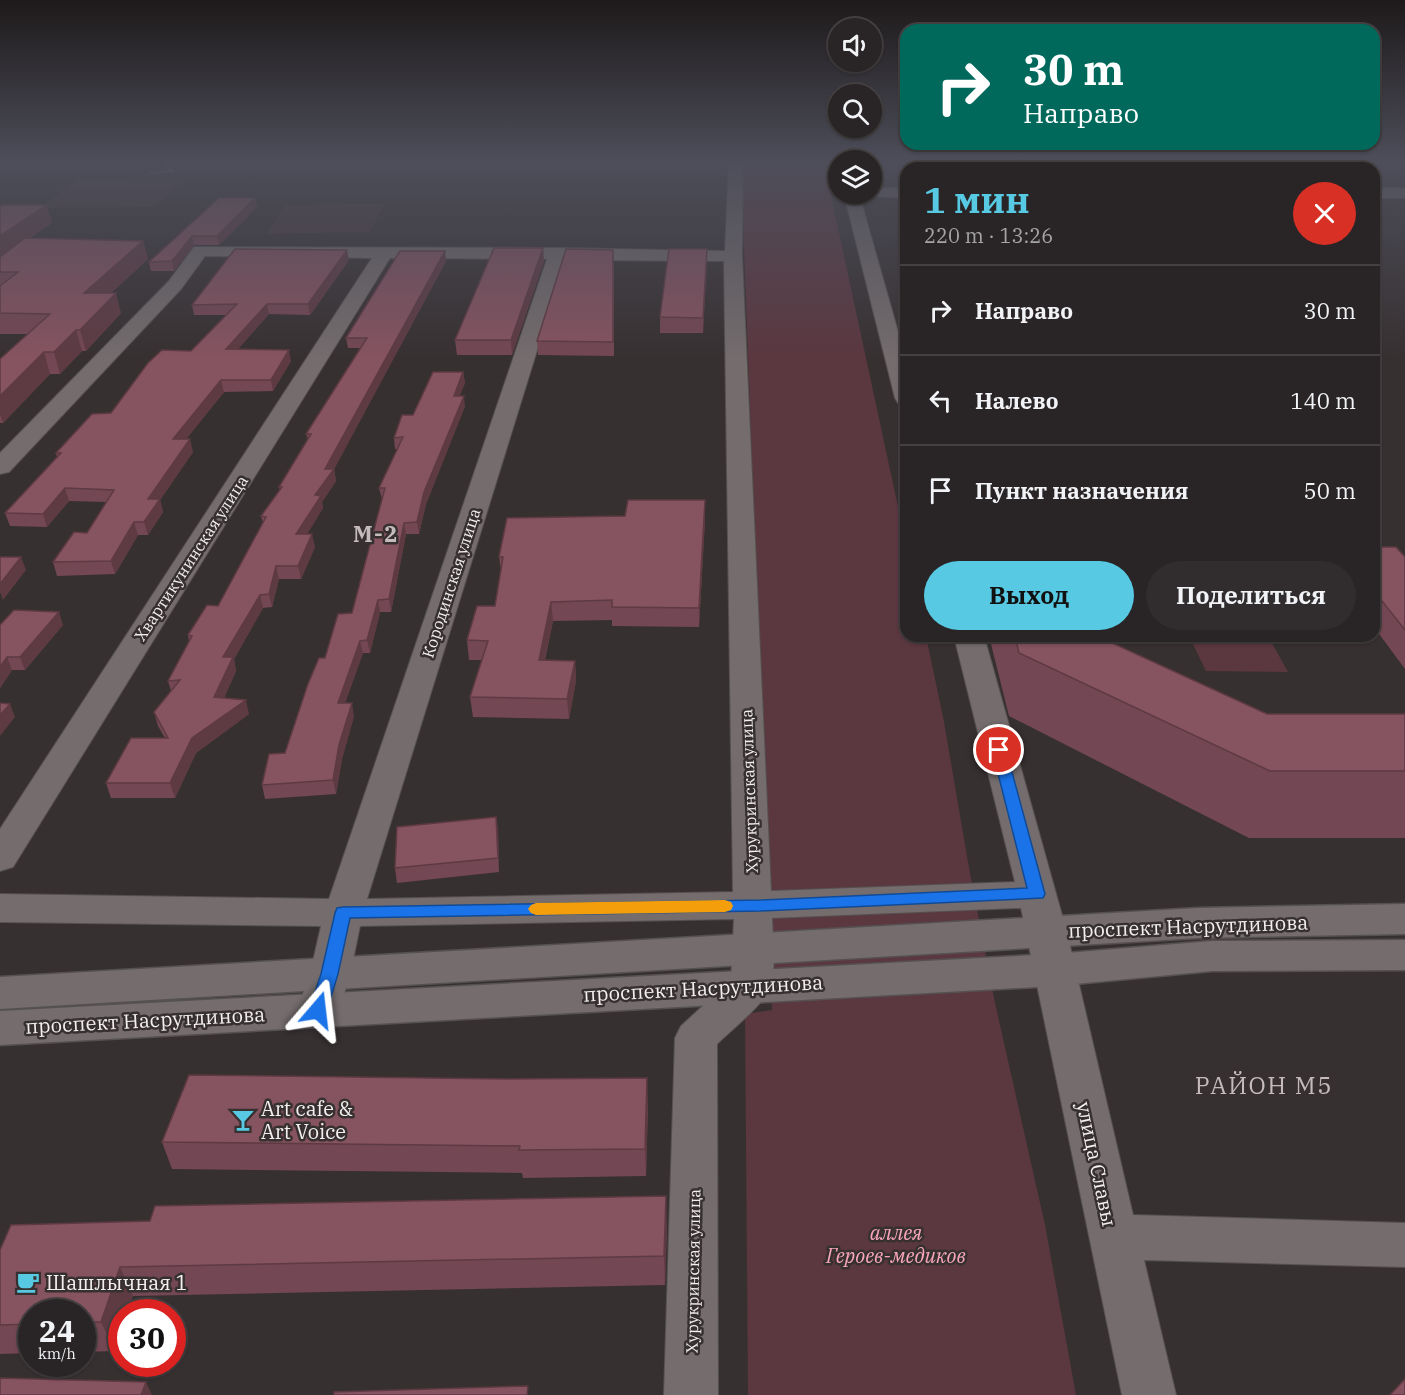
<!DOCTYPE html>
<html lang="ru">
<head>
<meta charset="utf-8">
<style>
  body { margin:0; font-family:"IBM Plex Serif",serif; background:#312c2d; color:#f1f3f6; height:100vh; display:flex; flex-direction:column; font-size:22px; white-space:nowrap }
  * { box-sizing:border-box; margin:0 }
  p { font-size:20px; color:#a5a4a7 }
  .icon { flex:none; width:33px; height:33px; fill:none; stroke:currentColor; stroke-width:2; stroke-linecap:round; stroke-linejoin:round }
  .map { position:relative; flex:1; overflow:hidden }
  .side { position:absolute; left:900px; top:162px; width:480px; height:480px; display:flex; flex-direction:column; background:#292425; border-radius:18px; box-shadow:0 2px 4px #0004,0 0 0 2px #454142 }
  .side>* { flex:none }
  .banner { position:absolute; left:900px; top:24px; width:480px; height:126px; border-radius:18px; box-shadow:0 2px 4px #0004,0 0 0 2px #454142; background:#00695c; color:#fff; overflow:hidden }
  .fabs { position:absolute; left:828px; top:18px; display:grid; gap:12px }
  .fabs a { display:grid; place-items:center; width:54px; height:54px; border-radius:50%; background:#292425; box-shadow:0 2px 4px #0004,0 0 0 2px #454142; font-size:30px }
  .speed { position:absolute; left:18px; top:1299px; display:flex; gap:12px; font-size:30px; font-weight:700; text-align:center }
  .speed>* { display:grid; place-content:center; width:78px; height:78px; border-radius:50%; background:#292425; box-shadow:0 2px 4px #0004,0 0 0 2px #454142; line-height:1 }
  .speed small { font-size:15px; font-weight:400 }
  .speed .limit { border:9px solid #d22; background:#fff; color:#111 }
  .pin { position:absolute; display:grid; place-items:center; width:51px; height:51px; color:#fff; margin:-26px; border:3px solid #fff; border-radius:50%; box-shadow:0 2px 6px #0007 }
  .me { position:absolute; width:66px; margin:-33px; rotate:17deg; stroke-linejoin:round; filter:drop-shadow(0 0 4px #0008) }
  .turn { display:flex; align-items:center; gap:21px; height:126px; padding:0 24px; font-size:27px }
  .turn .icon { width:78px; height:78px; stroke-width:2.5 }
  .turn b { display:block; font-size:42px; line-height:51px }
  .round { display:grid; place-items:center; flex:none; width:63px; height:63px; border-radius:32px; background:#312c2d }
  .overview { display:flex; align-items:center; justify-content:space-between; height:102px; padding:0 24px }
  h1 { font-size:36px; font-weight:800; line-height:45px; color:#57c9e2 }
  .primary-button { display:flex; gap:12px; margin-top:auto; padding:12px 24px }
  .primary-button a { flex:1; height:69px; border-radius:36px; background:#57c9e2; color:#111; font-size:24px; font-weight:800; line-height:69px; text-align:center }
  .primary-button a+a { background:#312c2d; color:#f1f3f6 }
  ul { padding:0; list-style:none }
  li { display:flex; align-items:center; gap:18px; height:90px; padding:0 24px; border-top:2px solid #454142 }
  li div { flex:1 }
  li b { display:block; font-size:22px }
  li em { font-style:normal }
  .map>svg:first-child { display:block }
  .built { fill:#46373a }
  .green { fill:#5b3740 }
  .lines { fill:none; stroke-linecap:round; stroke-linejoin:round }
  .stream { fill:#9f6976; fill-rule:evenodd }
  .minor-casing { stroke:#555051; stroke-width:2 }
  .secondary-casing { stroke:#555051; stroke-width:3 }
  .minor { fill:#746c6d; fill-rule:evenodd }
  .secondary { fill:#746c6d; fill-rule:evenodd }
  .wall { fill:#734753 }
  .shaded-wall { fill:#5e3a43 }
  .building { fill:#865360; stroke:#5e3a43; stroke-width:1.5 }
  .route { fill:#1a73e8; stroke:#114b97; stroke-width:1.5 }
  .slow { fill:#f59e0b }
  .labels { text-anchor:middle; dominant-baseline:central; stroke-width:5; stroke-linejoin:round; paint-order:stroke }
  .street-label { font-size:16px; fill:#f3eeef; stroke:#373031 }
  .near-street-label { font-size:20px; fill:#f3eeef; stroke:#373031 }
  .near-poi-label { font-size:20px; fill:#f3eeef; stroke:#373031; text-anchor:start }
  .near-park-label { font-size:20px; font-style:italic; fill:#f9a6ba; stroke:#373031 }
  .district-label { font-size:22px; font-weight:bold; letter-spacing:1.5px; fill:#c5bbbd; stroke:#373031 }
  .near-quarter-label { font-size:24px; letter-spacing:1.5px; fill:#c5bbbd; stroke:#373031 }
</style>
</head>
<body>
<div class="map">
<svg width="1405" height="1395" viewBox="0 0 1405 1395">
  <rect width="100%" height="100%" fill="#373031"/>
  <!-- built -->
  <path class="built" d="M185,179L155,207L40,208L77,180Z
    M384,204L370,232L266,234L286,205Z"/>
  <!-- green -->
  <path class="green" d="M741,163H824L906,544V636H926L944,722L969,868L995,1003L1045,1225L1076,1395H748L745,1014L772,1010Z
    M1189,636H1268L1288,672L1206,671Z"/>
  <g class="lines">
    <!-- stream -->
    <path class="stream" d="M161,163H166L176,172L149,174L150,172L170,171Z"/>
    <!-- minor casing -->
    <g class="minor-casing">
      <path id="minor" d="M729,163H743L742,256L771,891L1015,882L954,636H984L1067,933L1133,1215L1405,1223V1267L1144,1260L1176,1395H1122L1021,908L772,918C773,939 776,964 771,985C767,1002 731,1030 717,1044L718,1395H664L675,1038L681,1026L731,980L734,919L360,926C353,959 348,992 333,1021L318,1026L303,1021L297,1010L310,974L321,926L0,922V894L329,899L547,259L390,258L13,867L0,871V829L372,258L205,256L181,289L9,472L0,474V453L169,281L194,247L558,248L725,251ZM565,260L724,261L733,892L367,899Z
        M1229,163H1245L1249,168H1233Z
        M1315,163H1332L1336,168H1320Z
        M872,188H906V198L867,196L865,194H872Z
        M1374,188H1405V198H1374Z
        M844,194H859L906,360V405L898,403L895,398Z"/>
    </g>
    <!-- secondary casing -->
    <g class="secondary-casing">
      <path id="secondary" d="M1405,904V934L1198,938L0,1009V977L1198,908Z
        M1405,940V970L1212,971L1054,986L0,1045V1011L1054,954L1212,941Z"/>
    </g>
    <!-- minor -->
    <use href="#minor" class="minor"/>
    <!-- secondary -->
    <use href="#secondary" class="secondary"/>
  </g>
  <!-- wall -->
  <path class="wall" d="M255,198L257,207L219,245H194L174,271H151L149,262Z
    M0,205L52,223L30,238L143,241L148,259L111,293L121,313L86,351H82L60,374H50L3,423H0V359L28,334H0Z
    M543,248L544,261L512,355H457L455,340Z
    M707,249L703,333H660V317Z
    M445,251L446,261L334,469L336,481L322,502L323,508L307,534L315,547L301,579H279L272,607L263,608L234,659L236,671L224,698L249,714L196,753L175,798H111L106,783L165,738L158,726L154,712L171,691L168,681L189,641L188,635L218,606L263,523L261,516L280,490L279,487L308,439L306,434L360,348H348L346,338Z
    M349,260L310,315L269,314L238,349L291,361L273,391L224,392L186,439L193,452L160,500L163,512L148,535H138L115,574L57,576L53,562L87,533L106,502L69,501L47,527L10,526L5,513L57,457L56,453L111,413L191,351L227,315H194L192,305Z
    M614,263V356L538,355L537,341Z
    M463,372L465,383L459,396L465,406L426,504L419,534H406L391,612H380L370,653H363L345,703L354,716L342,759L336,794L265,799L262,785L285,753L325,658L352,613L382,499L379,488L398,449H395L394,438L413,415Z
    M705,500V519L699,627L612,626V620L553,621L545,660L575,661L576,681L569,719L473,717L470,697L482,660H469L467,640L495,606L501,570L499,557L625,516Z
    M1374,547L1405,557V669L1374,627Z
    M0,625H63L25,670H12L0,688Z
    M989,636H1097L1267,714H1405V838H1249L1009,716Z
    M496,817L498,831L499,872L397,883L395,868Z
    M648,1105L646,1176L523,1178L522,1173L172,1169L162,1142Z
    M667,1226L665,1285L133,1296L122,1312V1332L115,1351L82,1352V1312H32V1353L0,1354V1250Z"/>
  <!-- shaded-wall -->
  <path class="shaded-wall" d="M255,198L257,207L219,245L217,236Z
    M47,205L52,223L0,258V236Z
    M192,236L194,245L174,271L172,261Z
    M143,241L148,259L89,313L84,293Z
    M543,248L544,261L512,355L511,340Z
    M707,249V263L703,333V318Z
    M347,250L349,260L310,315L308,304Z
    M445,251L446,261L333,471L334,469L336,481L322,502L323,508L299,547L296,534L315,495L325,469Z
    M116,293L121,313L86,351L80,330Z
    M267,304L269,314L228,360L226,349Z
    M76,330L82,351L60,374L54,352Z
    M289,350L291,361L273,391L271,380Z
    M44,352L50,374L3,423L0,414V396Z
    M463,372L465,383L455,407L454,396Z
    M221,380L224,392L176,452L173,439Z
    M464,396L465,406L426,504L419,534L417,522L424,492Z
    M190,439L193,452L160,500L163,512L148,535L144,522L148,499Z
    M65,488L69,501L47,527L43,514Z
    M705,500V519L699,627V608Z
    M134,522L138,535L115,574L111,561Z
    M404,523L406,534L391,612L389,599Z
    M312,534L315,547L301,579L298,566Z
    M21,557L26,570L3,600L0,592V584Z
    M276,566L279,579L272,607L269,594Z
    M260,595L263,608L234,659L236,671L218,711L214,697L223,657Z
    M378,600L380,612L370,653L367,640Z
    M551,602L553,621L540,680L539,660Z
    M59,612L63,625L25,670L20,657Z
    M360,641L363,653L340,717L338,703Z
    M7,657L12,670L0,688V667Z
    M575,661L576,681L569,719L567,699Z
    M246,700L249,714L196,753L175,798L170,783L192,738Z
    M352,703L354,716L342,759L336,794L333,780L339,745Z
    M10,704L15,717L0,736V715Z
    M496,817L498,831L499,872L498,858Z
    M647,1078L648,1105L646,1176L645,1149Z
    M666,1196L667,1226L665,1285L664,1256Z
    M120,1267L133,1296L128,1312H122V1332L115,1351L101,1322Z
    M146,1382L152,1395H141Z"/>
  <!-- building -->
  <path class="building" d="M219,198H255L217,236H192L172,261L149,262Z
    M0,205H47L0,236Z
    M25,238L143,241L84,293H116L80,330H76L54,352H44L0,396V359L50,314L0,313V286L18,272H0V257Z
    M494,248H543L511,340H455Z
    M235,249L347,250L308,304H267L226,349L289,350L271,380H221L173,439H190L148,499H160L144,522H134L111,561L53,562L74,532L87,533L114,490L65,488L43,514L5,513L61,453H56L92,414L111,413L148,363L162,350L191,351L237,304L192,305Z
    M566,249L613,250V342L537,341Z
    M669,249H707L703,318L660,317Z
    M400,251H445L325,469H334L315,495L321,496L296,534H312L298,566H276L269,594L260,595L223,657H233L214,697L246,700L192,738L170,783H106L131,738H168L154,712L180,680L168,681L192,636L188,635L207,605L218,606L266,517L261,516L282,487H279L311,434H306L367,338H346Z
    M433,372H463L454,396H464L424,492L417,522L404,523L389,599L378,600L367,640L360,641L338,703H352L339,745L333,780L262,785L269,754L285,753L308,684L319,658H325L338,614L352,613L385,488H379L403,437L394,438L402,415H413Z
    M628,500H705L699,608L612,607V600L551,602L539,660L575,661L567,699L470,697L488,641L467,640L477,606H495L503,557H499L507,518L625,516Z
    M1374,547H1396L1405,557V630L1374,591Z
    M0,557H21L0,584Z
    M14,610L59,612L20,657H7L0,667V625Z
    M1015,636H1097L1267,714H1405V771H1270L1019,653Z
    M0,703L10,704L0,715Z
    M496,817L498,858L395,868L397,827Z
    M189,1075L506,1079L647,1078L645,1149L519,1150L520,1146L162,1142Z
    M666,1196L664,1256L120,1267L101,1322H82V1312H32V1324L0,1325V1250L11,1225L150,1221L155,1206Z
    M0,1378L146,1382L141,1395H0Z
    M1405,1379V1395H1390Z
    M528,1386L527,1395H334V1392Z"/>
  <!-- sky -->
  <linearGradient id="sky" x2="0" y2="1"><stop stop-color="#1e1a1b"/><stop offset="0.45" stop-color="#4d4e5a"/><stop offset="1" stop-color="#4d4e5a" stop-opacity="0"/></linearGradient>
  <rect width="1405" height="359" fill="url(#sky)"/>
  <!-- route -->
  <path class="route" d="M999,745L1006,750L1045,894L1043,898L760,911L350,918L338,974L327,1010L325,1015L318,1017L312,1015L309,1010L321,974L335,913L337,908L343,907L760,900L1027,888L992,750Z"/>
  <!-- slow -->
  <path class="slow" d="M725,900L731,902L733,906L731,910L725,912L536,915L531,913L528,909L531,905L536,903Z"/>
  <!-- icons -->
  <defs>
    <g id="bar-bare" transform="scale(1.8)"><path d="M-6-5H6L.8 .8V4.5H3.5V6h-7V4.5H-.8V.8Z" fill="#57c9e2" stroke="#373031" stroke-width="2.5" paint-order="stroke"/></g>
    <g id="cafe-bare" transform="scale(1.8)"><path d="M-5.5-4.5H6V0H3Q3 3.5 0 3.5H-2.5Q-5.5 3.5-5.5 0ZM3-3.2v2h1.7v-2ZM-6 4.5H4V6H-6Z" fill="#57c9e2" stroke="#373031" stroke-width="2.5" paint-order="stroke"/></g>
  </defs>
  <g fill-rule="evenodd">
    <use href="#bar-bare" x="243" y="1120"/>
    <use href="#cafe-bare" x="28" y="1282"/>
  </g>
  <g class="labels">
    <!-- street labels -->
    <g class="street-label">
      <text transform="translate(191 558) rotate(-57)">Хвартикунинская улица</text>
      <text transform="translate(451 583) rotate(-72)">Кородинская улица</text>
      <text transform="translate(749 791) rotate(-92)">Хурукринская улица</text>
      <text transform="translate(693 1271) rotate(-89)">Хурукринская улица</text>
    </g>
    <!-- near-street labels -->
    <g class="near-street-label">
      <text transform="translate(1188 926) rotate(-2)">проспект Насрутдинова</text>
      <text transform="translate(703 988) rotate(-3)">проспект Насрутдинова</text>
      <text transform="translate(145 1020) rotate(-3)">проспект Насрутдинова</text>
      <text transform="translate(1097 1164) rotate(78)">улица Славы</text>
    </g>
    <!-- near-poi labels -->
    <g class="near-poi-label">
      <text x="261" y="1108">Art cafe &amp;<tspan x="261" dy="23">Art Voice</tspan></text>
      <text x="46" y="1282">Шашлычная 1</text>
    </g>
    <!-- near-park labels -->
    <g class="near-park-label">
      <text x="896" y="1232">аллея<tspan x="896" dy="23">Героев-медиков</tspan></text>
    </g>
    <!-- district labels -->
    <g class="district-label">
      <text x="376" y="533">М-2</text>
    </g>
    <!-- near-quarter labels -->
    <g class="near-quarter-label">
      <text x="1264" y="1085">РАЙОН М5</text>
    </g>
  </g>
</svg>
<div class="fabs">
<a><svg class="icon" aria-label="sound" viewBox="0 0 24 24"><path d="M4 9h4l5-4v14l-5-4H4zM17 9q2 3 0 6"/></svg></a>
<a><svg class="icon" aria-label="search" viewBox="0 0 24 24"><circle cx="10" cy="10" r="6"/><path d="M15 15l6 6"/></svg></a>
<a><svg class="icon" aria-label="layers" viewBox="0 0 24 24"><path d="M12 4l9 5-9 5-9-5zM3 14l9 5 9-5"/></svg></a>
</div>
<div class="speed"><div>24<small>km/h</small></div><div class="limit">30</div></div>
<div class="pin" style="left:999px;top:750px;background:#d93025"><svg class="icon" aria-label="arrive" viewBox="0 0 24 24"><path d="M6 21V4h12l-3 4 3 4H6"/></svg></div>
<svg class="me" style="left:318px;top:1010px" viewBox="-20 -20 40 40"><path d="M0-17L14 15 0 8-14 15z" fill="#1a73e8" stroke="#fff" stroke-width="4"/></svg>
<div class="banner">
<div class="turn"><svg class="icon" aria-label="right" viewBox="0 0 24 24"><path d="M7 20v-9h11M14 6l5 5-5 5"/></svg><div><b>30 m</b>Направо</div></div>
</div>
<section class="side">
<div class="overview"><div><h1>1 мин</h1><p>220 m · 13:26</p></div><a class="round" style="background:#d93025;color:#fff"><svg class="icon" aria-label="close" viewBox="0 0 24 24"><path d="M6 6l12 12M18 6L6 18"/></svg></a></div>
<ul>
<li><svg class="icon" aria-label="right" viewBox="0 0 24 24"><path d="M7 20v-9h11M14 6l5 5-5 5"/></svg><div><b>Направо</b></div><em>30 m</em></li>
<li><svg class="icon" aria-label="left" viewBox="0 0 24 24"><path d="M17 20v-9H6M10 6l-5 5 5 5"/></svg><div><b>Налево</b></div><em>140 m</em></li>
<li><svg class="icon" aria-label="arrive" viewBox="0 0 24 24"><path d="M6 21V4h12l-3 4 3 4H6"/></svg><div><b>Пункт назначения</b></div><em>50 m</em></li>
</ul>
<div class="primary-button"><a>Выход</a><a>Поделиться</a></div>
</section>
</div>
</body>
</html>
